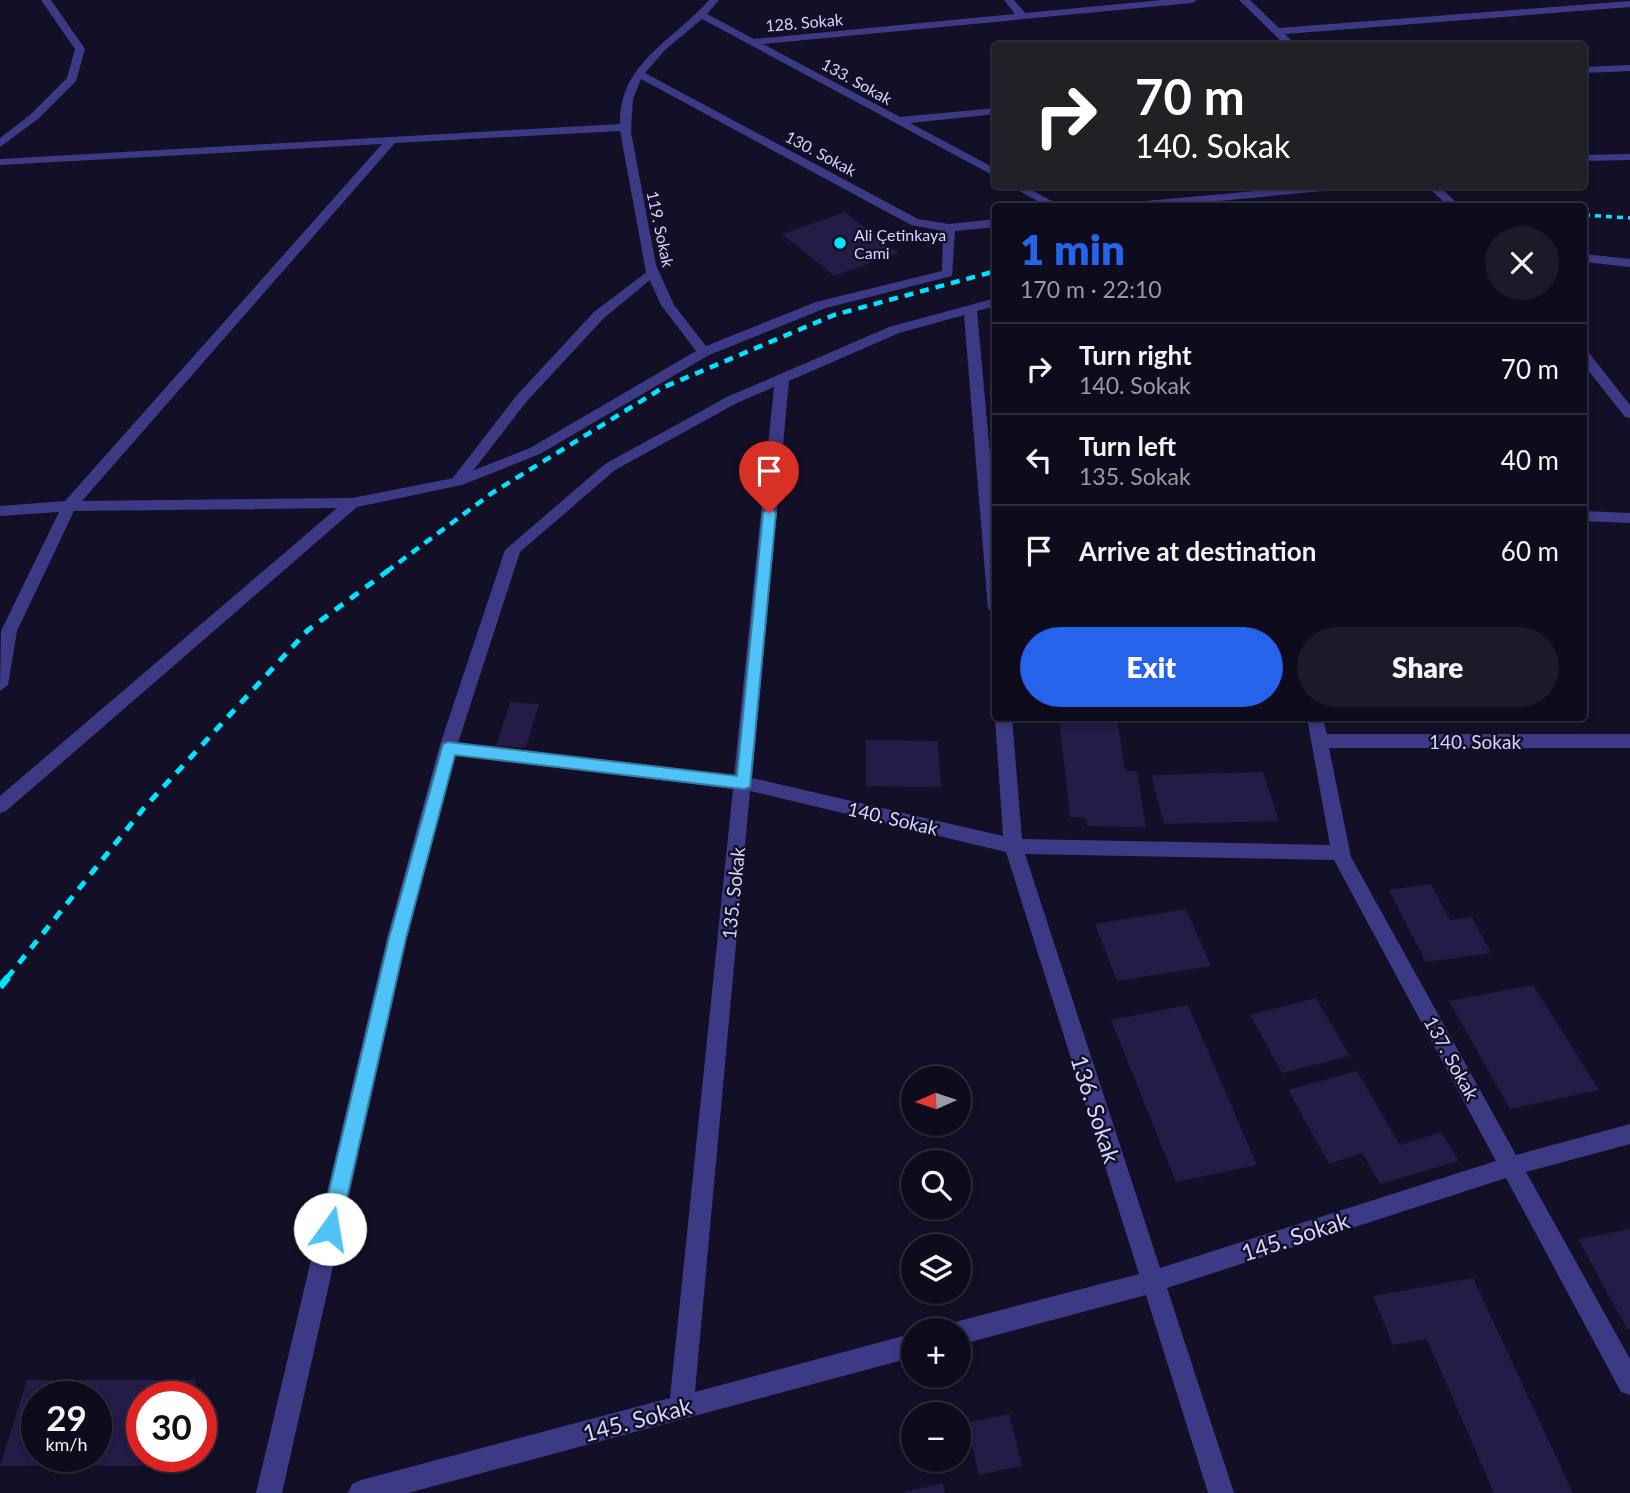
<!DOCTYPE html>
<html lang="en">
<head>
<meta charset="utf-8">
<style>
  body { margin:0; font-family:Lato,sans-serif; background:#1c1929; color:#f1f3f6; height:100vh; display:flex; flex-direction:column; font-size:26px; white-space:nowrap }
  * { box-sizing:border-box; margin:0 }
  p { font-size:23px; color:#9b9ba3 }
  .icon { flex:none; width:38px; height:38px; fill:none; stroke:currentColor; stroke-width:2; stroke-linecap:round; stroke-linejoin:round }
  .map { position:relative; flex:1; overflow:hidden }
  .panel { position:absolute; left:992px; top:203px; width:595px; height:518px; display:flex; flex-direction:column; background:#0e0b1c; border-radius:7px; box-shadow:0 4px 10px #0003,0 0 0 2px #2e2b3b }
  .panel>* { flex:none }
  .hud { position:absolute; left:992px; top:42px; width:595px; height:147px; border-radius:7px; box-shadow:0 4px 10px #0003,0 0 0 2px #2e2b3b; background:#202124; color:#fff; overflow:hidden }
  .needle { width:46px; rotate:267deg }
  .tools { position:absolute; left:901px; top:1066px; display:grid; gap:14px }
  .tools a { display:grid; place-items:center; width:70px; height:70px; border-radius:50%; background:#0e0b1c; box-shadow:0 4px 10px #0003,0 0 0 2px #2e2b3b; font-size:35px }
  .speed { position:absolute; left:21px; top:1381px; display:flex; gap:14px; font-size:35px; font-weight:700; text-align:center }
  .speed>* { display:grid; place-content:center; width:91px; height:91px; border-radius:50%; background:#0e0b1c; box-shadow:0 4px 10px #0003,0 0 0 2px #2e2b3b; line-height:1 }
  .speed small { font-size:18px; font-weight:400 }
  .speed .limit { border:10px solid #d22; background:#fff; color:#111 }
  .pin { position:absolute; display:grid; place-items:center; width:60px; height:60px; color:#fff; margin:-72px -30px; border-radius:50% 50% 50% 0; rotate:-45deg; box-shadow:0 0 7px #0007 }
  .pin .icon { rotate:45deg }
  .me { position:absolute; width:77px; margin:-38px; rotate:13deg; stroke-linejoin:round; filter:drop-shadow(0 0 5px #0008) }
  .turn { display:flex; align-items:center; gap:24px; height:147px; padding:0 28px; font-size:32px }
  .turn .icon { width:91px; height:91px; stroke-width:2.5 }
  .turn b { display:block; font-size:49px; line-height:60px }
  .round { display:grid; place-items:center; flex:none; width:74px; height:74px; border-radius:37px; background:#1c1929 }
  .headline { display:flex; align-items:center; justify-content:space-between; height:119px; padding:0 28px }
  h1 { font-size:42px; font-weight:800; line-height:52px; color:#2563eb }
  .button { display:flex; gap:14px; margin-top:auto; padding:14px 28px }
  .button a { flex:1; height:80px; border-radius:42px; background:#2563eb; color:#fff; font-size:28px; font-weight:800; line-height:80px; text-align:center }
  .button a+a { background:#1c1929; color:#f1f3f6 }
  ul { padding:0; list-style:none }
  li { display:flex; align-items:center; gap:21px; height:91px; padding:0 28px; border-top:2px solid #2e2b3b }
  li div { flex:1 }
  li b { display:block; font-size:26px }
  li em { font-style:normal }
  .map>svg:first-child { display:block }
  .building { fill:#241b47; fill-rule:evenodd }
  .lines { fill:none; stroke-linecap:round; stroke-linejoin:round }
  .lane { fill:#3d3a85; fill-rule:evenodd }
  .street { fill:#3d3a85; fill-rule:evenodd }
  .rail-far3 { stroke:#00e5ff; stroke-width:3.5; stroke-dasharray:6 5; stroke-linecap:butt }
  .rail-far2 { stroke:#00e5ff; stroke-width:4.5; stroke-dasharray:9 7; stroke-linecap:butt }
  .rail-far1 { stroke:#00e5ff; stroke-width:5; stroke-dasharray:10 9; stroke-linecap:butt }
  .rail { stroke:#00e5ff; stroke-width:7; stroke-dasharray:13 11; stroke-linecap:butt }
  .route { fill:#4fc3f7; stroke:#337fa1; stroke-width:2 }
  .poi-dot { fill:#00e5ff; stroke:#130f26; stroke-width:2.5 }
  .labels { text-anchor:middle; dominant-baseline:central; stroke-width:5; stroke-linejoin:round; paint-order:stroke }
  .far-street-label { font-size:16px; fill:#d9d4ff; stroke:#130f26 }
  .far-poi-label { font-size:16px; fill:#d9d4ff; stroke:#130f26; text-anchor:start }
  .street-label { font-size:19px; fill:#d9d4ff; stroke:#130f26 }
  .near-street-label { font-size:23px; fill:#d9d4ff; stroke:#130f26 }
</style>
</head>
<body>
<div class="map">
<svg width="1630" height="1493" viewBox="0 0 1630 1493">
  <rect width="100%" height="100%" fill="#130f26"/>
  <!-- building -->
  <path class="building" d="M845,212L898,253L834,276L782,234Z
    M510,702L539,704L526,748L496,746Z
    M1059,718H1117L1125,771H1137L1146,827L1087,826L1086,818L1070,817Z
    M1507,718H1549L1551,723L1509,722Z
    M866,740L938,741L941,787L866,786Z
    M1263,772L1279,821L1164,824L1151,775Z
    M1431,884L1450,920L1472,917L1491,953L1426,962L1389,890Z
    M1186,909L1211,966L1117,981L1095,924Z
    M1533,985L1599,1090L1510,1109L1449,1001Z
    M1316,998L1350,1056L1282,1073L1250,1015Z
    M1188,1005L1257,1165L1176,1182L1111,1020Z
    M1357,1071L1400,1145L1441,1132L1459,1161L1380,1184L1362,1153L1329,1164L1288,1090Z
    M1630,1229V1329H1627L1578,1239Z
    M1473,1278L1573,1493H1494L1427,1339L1393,1345L1373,1296Z
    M27,1380H196L192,1396H142V1456H146L143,1466H0ZM37,1396H96V1456H37Z
    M1009,1414L1022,1466L979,1475L966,1423Z
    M943,1483L945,1493H905V1492Z"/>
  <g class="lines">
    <!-- lane -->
    <path class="lane" d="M652,268L658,272L656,275L604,318L527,401L462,485H452L450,482L452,479L517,395L594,312Z"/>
    <!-- street -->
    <path class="street" d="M41,0H51L85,49L76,81L38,119L0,147V138L30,115L67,78L75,49Z
      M709,0H719L707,14L754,39L1015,14L1004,0H1014L1025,13L1162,0H1197L1192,3L763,44L900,117L996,108V114L910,123L996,169V177L702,19L665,50L645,73L918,219L949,224L996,219V227L955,231L952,276L826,308L709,355L540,454L462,485L357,507L6,811L0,813V796L337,508L74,511L17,631L8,685L0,691L1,631L59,512L0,516V506L65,501L382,144L0,165V159L620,124C619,63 674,40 709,0ZM641,79L911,225L943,231L942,271L816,302L706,346L674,305L656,265L631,132L633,99ZM620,131L646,272L661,305L696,351L530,448L454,478L352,498L82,501L395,143Z
      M1239,0H1250L1279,28L1630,1V7L1285,34L1297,46H1286Z
      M1630,65V71L1584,73V67Z
      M1630,154V160L1584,161V155Z
      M1010,186H1024L1061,206H1047Z
      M1312,186H1350L1344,189L1166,206H1128L1134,202Z
      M1427,186H1439L1460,206H1448Z
      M1584,254L1630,259V267L1584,262Z
      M996,298V306L977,311L996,519V614L988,609L964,315L899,333L789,381L752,778L1003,836L995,718H1012L1022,839L1330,845L1307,718H1323L1327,734H1630V748H1329L1351,857L1516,1155L1630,1124V1144L1526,1172L1630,1359V1395L1621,1392L1506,1178L1167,1288L1234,1493H1208L1146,1295L959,1345V1330H948L951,1325L959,1321L1139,1274L1006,852L750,791L695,1392L914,1333V1357L408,1493H348L352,1484L361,1480L670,1398L733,789L455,755L407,938L282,1493H256L387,938L439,748L505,550L605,464L727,397L889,327ZM774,387L734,775L458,743L520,552L615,470L737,403ZM1025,854L1334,860L1496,1161L1160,1268Z
      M1584,352L1589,353L1630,405V418L1625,417L1584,365Z
      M1584,511L1630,513V523L1584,521Z"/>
    <!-- rail-far3 -->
    <path class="rail-far3" d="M1584,215L1630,218"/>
    <!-- rail-far2 -->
    <path class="rail-far2" d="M386,572L492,493L664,387L834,315L996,271"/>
    <!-- rail-far1 -->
    <path class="rail-far1" d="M7,978L144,808L308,630L389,570"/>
    <!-- rail -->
    <path class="rail" d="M0,987L9,976"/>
  </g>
  <!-- route -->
  <path class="route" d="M769,508L776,513L750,787L744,789L455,755L406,938L340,1229L337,1236L330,1239L323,1236L320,1229L389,938L443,744L448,742L737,776L763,513Z"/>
  <!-- markers -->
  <circle class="poi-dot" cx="840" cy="243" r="7"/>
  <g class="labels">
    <!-- far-street labels -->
    <g class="far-street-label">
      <text transform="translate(804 22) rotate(-5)">128. Sokak</text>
      <text transform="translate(857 81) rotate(29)">133. Sokak</text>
      <text transform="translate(821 153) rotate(28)">130. Sokak</text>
      <text transform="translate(661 229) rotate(78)">119. Sokak</text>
    </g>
    <!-- far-poi labels -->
    <g class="far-poi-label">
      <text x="854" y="234">Ali Çetinkaya<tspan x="854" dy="18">Cami</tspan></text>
    </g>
    <!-- street labels -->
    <g class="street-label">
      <text x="1475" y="741">140. Sokak</text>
      <text transform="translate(893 818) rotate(13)">140. Sokak</text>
      <text transform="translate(733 893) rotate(-84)">135. Sokak</text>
      <text transform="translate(1452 1058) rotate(61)">137. Sokak</text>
    </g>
    <!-- near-street labels -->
    <g class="near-street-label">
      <text transform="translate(1096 1109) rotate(72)">136. Sokak</text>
      <text transform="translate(1295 1236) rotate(-18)">145. Sokak</text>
      <text transform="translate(637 1419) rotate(-15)">145. Sokak</text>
    </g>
  </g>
</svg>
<div class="tools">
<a><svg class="needle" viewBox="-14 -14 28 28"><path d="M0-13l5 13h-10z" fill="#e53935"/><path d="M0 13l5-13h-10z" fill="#9b9ba3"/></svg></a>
<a><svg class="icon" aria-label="search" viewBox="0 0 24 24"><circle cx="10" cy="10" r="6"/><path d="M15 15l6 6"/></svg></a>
<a><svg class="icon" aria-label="layers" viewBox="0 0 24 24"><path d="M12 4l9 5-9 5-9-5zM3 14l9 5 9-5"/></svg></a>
<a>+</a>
<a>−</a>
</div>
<div class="speed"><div>29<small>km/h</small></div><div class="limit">30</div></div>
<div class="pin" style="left:769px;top:513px;background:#d93025"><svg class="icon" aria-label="arrive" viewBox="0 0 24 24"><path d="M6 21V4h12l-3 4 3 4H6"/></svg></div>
<svg class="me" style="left:330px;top:1229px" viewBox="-20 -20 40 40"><circle r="19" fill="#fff"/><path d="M0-13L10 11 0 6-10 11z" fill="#4fc3f7"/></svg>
<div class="hud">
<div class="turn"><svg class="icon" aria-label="right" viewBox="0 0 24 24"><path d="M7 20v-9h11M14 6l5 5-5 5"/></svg><div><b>70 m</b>140. Sokak</div></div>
</div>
<section class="panel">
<div class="headline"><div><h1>1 min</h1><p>170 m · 22:10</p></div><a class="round"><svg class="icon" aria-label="close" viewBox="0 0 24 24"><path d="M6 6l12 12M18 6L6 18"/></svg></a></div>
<ul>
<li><svg class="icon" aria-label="right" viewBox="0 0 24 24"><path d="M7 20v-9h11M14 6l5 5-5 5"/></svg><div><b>Turn right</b><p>140. Sokak</p></div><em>70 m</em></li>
<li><svg class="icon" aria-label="left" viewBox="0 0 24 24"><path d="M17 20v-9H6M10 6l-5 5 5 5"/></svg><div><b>Turn left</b><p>135. Sokak</p></div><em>40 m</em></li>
<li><svg class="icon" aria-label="arrive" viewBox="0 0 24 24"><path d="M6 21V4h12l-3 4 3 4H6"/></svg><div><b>Arrive at destination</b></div><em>60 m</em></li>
</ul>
<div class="button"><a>Exit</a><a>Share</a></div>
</section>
</div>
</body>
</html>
